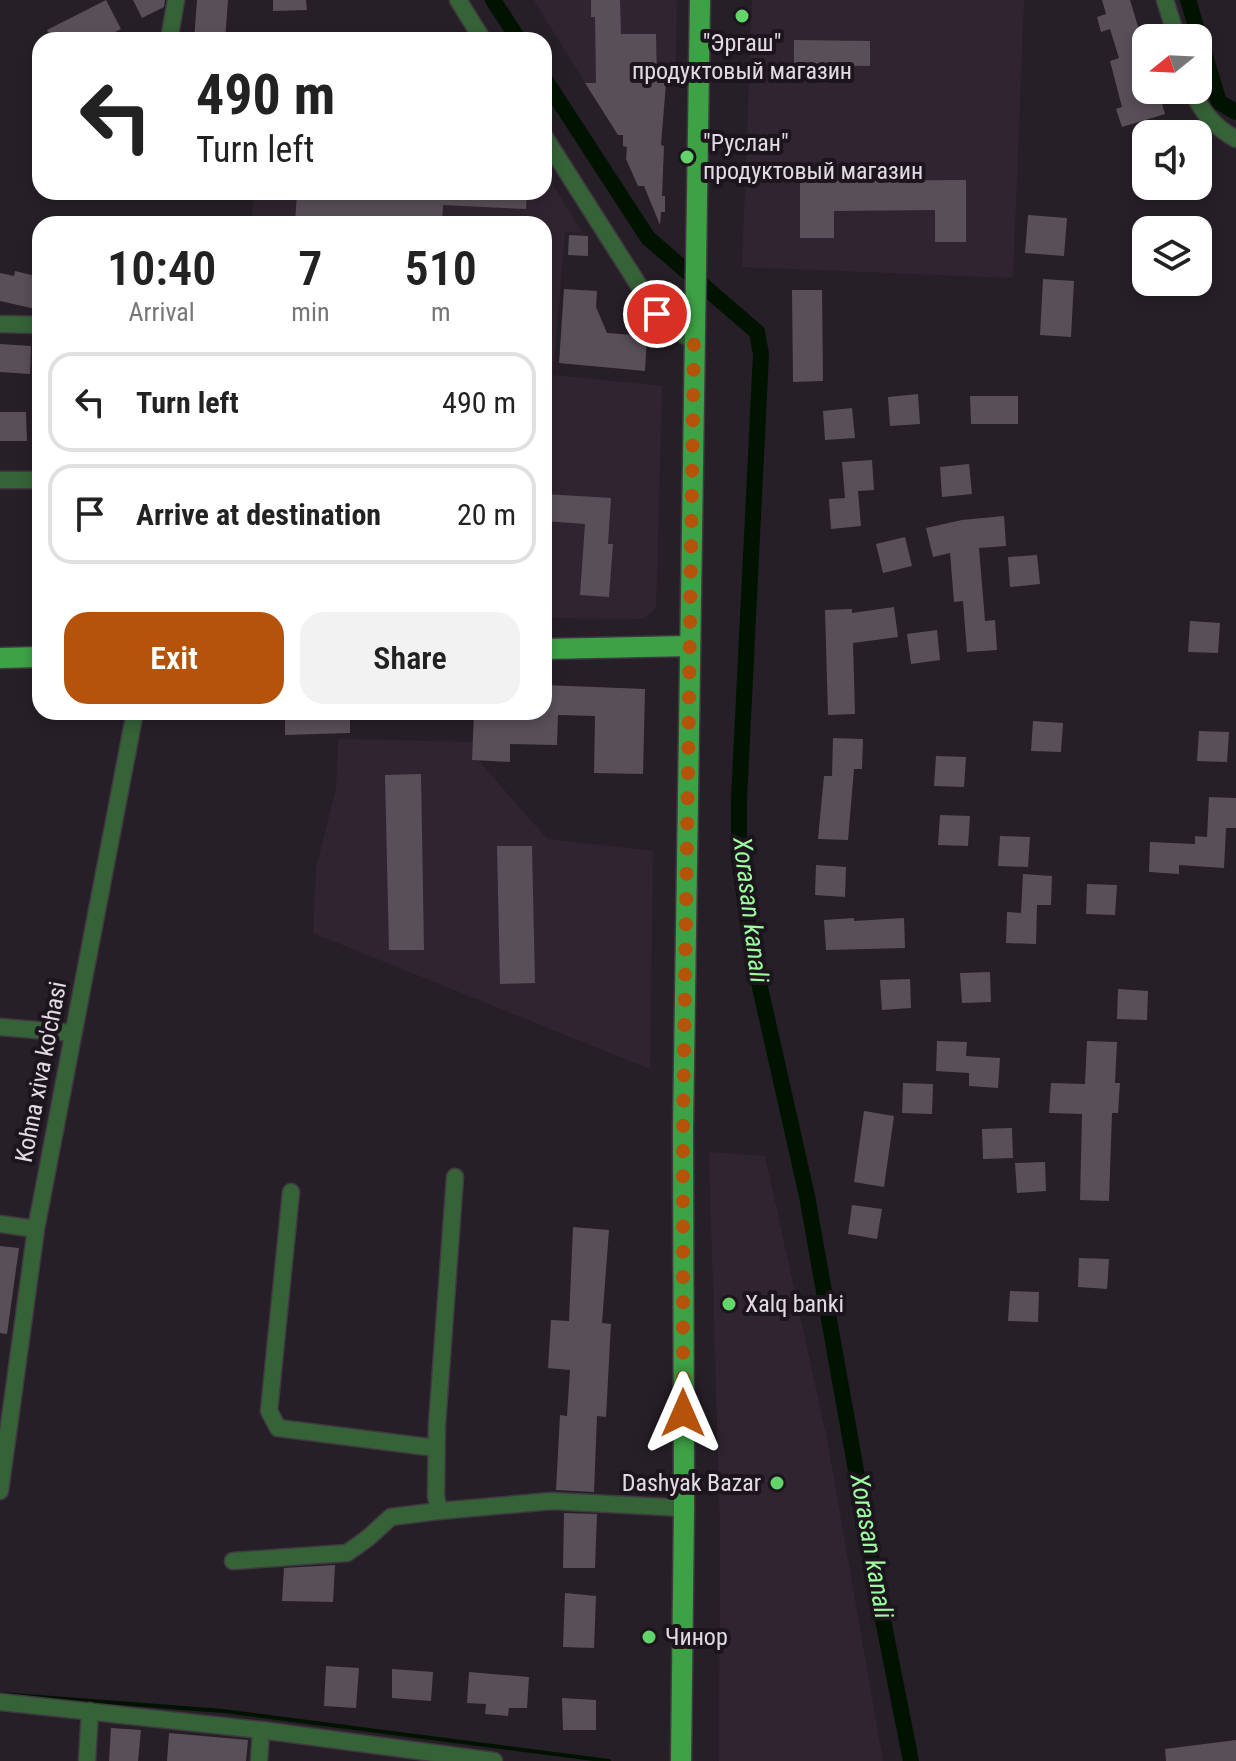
<!DOCTYPE html>
<html lang="en">
<head>
<meta charset="utf-8">
<style>
  body { margin:0; font-family:"Roboto Condensed",sans-serif; background:#f2f2f2; color:#222; height:100vh; display:flex; flex-direction:column; font-size:30px; white-space:nowrap }
  * { box-sizing:border-box; margin:0 }
  p { font-size:26px; color:#767676 }
  .icon { flex:none; width:44px; height:44px; fill:none; stroke:currentColor; stroke-width:2; stroke-linecap:round; stroke-linejoin:round }
  .map { position:relative; flex:1; overflow:hidden }
  .side { position:absolute; left:32px; top:216px; width:520px; height:504px; display:flex; flex-direction:column; background:#fff; border-radius:24px; box-shadow:0 4px 12px #0003 }
  .side>* { flex:none }
  .hud { position:absolute; left:32px; top:32px; width:520px; height:168px; border-radius:24px; box-shadow:0 4px 12px #0003; background:#fff; color:#222; overflow:hidden }
  .needle { width:52px; rotate:252deg }
  .controls { position:absolute; left:1132px; top:24px; display:grid; gap:16px }
  .controls a { display:grid; place-items:center; width:80px; height:80px; border-radius:16px; background:#fff; box-shadow:0 4px 12px #0003; font-size:40px }
  .pin { position:absolute; display:grid; place-items:center; width:68px; height:68px; color:#fff; margin:-34px; border:4px solid #fff; border-radius:50%; box-shadow:0 2px 8px #0007 }
  .me { position:absolute; width:88px; margin:-44px; rotate:0deg; stroke-linejoin:round; filter:drop-shadow(0 0 6px #0008) }
  .turn { display:flex; align-items:center; gap:28px; height:168px; padding:0 32px; font-size:36px }
  .turn .icon { width:104px; height:104px; stroke-width:2.5 }
  .turn b { display:block; font-size:56px; line-height:68px }
  .eta { display:flex; justify-content:space-evenly; align-items:center; height:136px; text-align:center }
  .eta b { font-size:48px; font-weight:600; line-height:56px }
  .action { display:flex; gap:16px; margin-top:auto; padding:16px 32px }
  .action a { flex:1; height:92px; border-radius:24px; background:#b45309; color:#fff; font-size:32px; font-weight:600; line-height:92px; text-align:center }
  .action a+a { background:#f2f2f2; color:#222 }
  ul { padding:0; list-style:none }
  li { display:flex; align-items:center; gap:24px; height:100px; margin:0 16px 12px; padding:0 16px; border:4px solid #e0e0e0; border-radius:24px }
  li div { flex:1 }
  li b { display:block; font-size:30px }
  li em { font-style:normal }
  .map>svg:first-child { display:block }
  .built { fill:#312431 }
  .lines { fill:none; stroke-linecap:round; stroke-linejoin:round }
  .stream { stroke:#001301; stroke-width:4 }
  .canal { stroke:#001301; stroke-width:16 }
  .building { fill:#594f58 }
  .minor-casing { stroke:#413941; stroke-width:19 }
  .major-casing { stroke:#413941; stroke-width:23 }
  .minor { stroke:#356237; stroke-width:16 }
  .major { stroke:#3da245; stroke-width:20 }
  .route { stroke:#b45309; stroke-width:14; stroke-dasharray:0 25.2 }
  .poi-dot { fill:#63d469; stroke:#1d151d; stroke-width:3 }
  .labels { text-anchor:middle; dominant-baseline:central; stroke-width:8; stroke-linejoin:round; paint-order:stroke }
  .poi-label { font-size:24px; fill:#e2dce2; stroke:#1d151d; text-anchor:start }
  .street-label { font-size:24px; fill:#e2dce2; stroke:#1d151d }
  .water-label { font-size:26px; font-style:italic; fill:#9bfe9e; stroke:#1d151d }
</style>
</head>
<body>
<div class="map">
<svg width="1236" height="1761" viewBox="0 0 1236 1761">
  <rect width="100%" height="100%" fill="#271f27"/>
  <!-- built -->
  <path class="built" d="M534,0H677L675,83H585Z
    M752,0H1024L1013,278L742,267Z
    M544,171L583,233L565,232L553,375L662,386L656,608L642,619L544,618V224H252L253,192H544Z
    M338,739L473,742L472,760L479,761L547,839L653,851L650,1069L313,933L316,868L336,789Z
    M709,1152L765,1156L827,1439L883,1761H719L720,1527Z"/>
  <g class="lines">
    <!-- stream -->
    <path class="stream" d="M0,1694L223,1711L609,1761"/>
    <!-- canal -->
    <path class="canal" d="M493,0L519,40
      M1188,0L1219,102L1236,112
      M544,78L648,238L757,332L761,354L739,799V857L752,952L807,1196L880,1605L911,1761"/>
  </g>
  <!-- building -->
  <path class="building" d="M106,0L121,29L100,40H52L47,30Z
    M133,0H165L164,7L142,18Z
    M197,0H228L225,40H194Z
    M273,0H306L307,10L273,11Z
    M591,0H620L621,34H656L657,83H666L661,145L664,146L662,196H665V212H661L660,225L644,186H638L626,159L627,147L623,146V135H618L585,83H596L595,17H591Z
    M1102,0H1130L1146,53V90H1158L1165,114L1122,127L1116,109L1122,107L1110,61L1119,58L1110,29L1101,32L1097,17L1106,14Z
    M794,40L870,41V66L794,65Z
    M966,180V242H935V210L834,211V238H800V181Z
    M297,192L396,197V192H527L526,209L443,205L442,224H295Z
    M1028,215L1067,218L1064,256L1025,253Z
    M569,235L588,236V256L568,255Z
    M15,271L40,277V310L0,301V273L14,276Z
    M1043,279L1074,281L1071,337L1040,335Z
    M564,289L597,291L596,307L607,333L647,336L645,371L559,363Z
    M792,290H822L823,381L793,382Z
    M0,344L31,346L30,374L0,372Z
    M918,394L920,424L890,426L888,397Z
    M970,396H1018V424H971Z
    M852,408L855,438L825,440L823,411Z
    M0,412H26L27,441H0Z
    M872,460L874,490L858,491L861,526L831,529L829,499L845,498L842,462Z
    M969,464L972,494L942,497L940,467Z
    M544,494L611,498L608,544H613L609,597L580,595L585,524L544,521Z
    M1004,516L1006,546L979,548L985,621L995,620L997,650L967,652L963,601L954,602L950,553L933,557L926,528L962,520Z
    M905,537L912,566L883,573L876,544Z
    M1037,555L1040,584L1010,587L1008,557Z
    M894,607L898,637L853,643L855,714L828,715L825,610L852,609V613Z
    M1190,621L1220,623L1218,653L1188,652Z
    M937,630L940,660L911,664L907,634Z
    M544,685L645,689L643,774L594,773L595,716L558,715L557,745L510,744V762L472,760L474,712H544Z
    M285,712H350V733L285,735Z
    M1033,721L1063,723L1061,752L1031,751Z
    M1199,731L1229,732L1227,762L1197,761Z
    M833,738L863,739L862,769H854L848,840L818,839L824,776H832Z
    M936,756L966,757L964,787L934,786Z
    M421,774L424,950H389L385,775Z
    M1209,797L1236,798V828H1226L1224,868L1179,865V874L1149,872L1150,842L1195,844V836L1207,837Z
    M940,815L970,816L968,846L938,845Z
    M1000,836L1030,837L1028,867L998,866Z
    M497,846H532L535,983L500,984Z
    M816,865L846,867L845,897L815,895Z
    M1023,874L1052,876L1051,905H1037L1036,944L1006,943L1007,912L1021,913Z
    M1087,884L1117,885L1115,915L1086,914Z
    M854,918V921L904,918L905,948L826,950L824,920Z
    M990,972L991,1002L962,1003L960,973Z
    M910,979L911,1008L882,1010L880,980Z
    M1118,989L1148,991L1147,1020L1117,1019Z
    M937,1041L967,1042L966,1056L1000,1058L998,1088L969,1086V1073L936,1071Z
    M1087,1041L1117,1042L1115,1083H1120L1118,1113H1112L1109,1201L1080,1200L1082,1114L1049,1113L1051,1083L1085,1084Z
    M903,1083L933,1084L932,1114L902,1113Z
    M864,1111L894,1116L884,1187L854,1182Z
    M1012,1128L1013,1158L983,1159L982,1129Z
    M1045,1162L1046,1191L1017,1193L1015,1163Z
    M852,1205L882,1209L877,1239L848,1234Z
    M573,1227L609,1230L602,1323L611,1324L606,1417L597,1416L594,1492L556,1490L560,1415L567,1416L570,1370L548,1368L551,1320L569,1321Z
    M0,1246L19,1248L7,1334L0,1333Z
    M1079,1258L1109,1259L1107,1289L1078,1287Z
    M1010,1291L1039,1292L1038,1322L1008,1321Z
    M564,1513L597,1514L595,1568H563Z
    M335,1565L333,1602L282,1601L284,1568Z
    M565,1593L596,1596L594,1648L563,1647Z
    M326,1666L359,1668L356,1708L324,1706Z
    M392,1669L433,1672L431,1701L392,1698Z
    M469,1672L529,1677L527,1708H509L508,1716L485,1714L486,1704L467,1703Z
    M562,1698L596,1700V1730H563Z
    M111,1728L141,1730L138,1761H109Z
    M169,1733L248,1740L246,1761H167Z
    M1236,1740V1761H1166L1165,1749Z"/>
  <g class="lines">
    <!-- minor casing -->
    <g class="minor-casing">
      <path id="minor" d="M458,0L483,40
        M1165,0L1177,38
        M169,40L176,0
        M1193,90C1199,110 1217,129 1236,139
        M544,136L657,314L671,328L694,340
        M0,324L40,325
        M0,480H40
        M0,1027L72,1033
        M455,1177L437,1424L436,1496L439,1511L552,1501L684,1508
        M291,1192L269,1411L278,1428L436,1448
        M0,1224L36,1229
        M0,1491L36,1229L135,712
        M233,1561L347,1553L368,1538L391,1517L439,1511
        M0,1702L261,1730L494,1761
        M87,1761L90,1711
        M259,1761L261,1730"/>
    </g>
    <!-- major casing -->
    <g class="major-casing">
      <path id="major" d="M544,649L690,646
        M0,658L40,657
        M681,1761L684,1508L683,1130L700,0"/>
    </g>
    <!-- minor -->
    <use href="#minor" class="minor"/>
    <!-- major -->
    <use href="#major" class="major"/>
  </g>
  <g class="lines">
    <!-- route -->
    <path class="route" d="M657,314L671,328L694,340L683,1130V1413"/>
  </g>
  <!-- markers -->
  <g class="poi-dot">
    <circle cx="742" cy="16" r="8"/>
    <circle cx="687" cy="157" r="8"/>
    <circle cx="729" cy="1304" r="8"/>
    <circle cx="777" cy="1483" r="8"/>
    <circle cx="649" cy="1637" r="8"/>
  </g>
  <g class="labels">
    <!-- poi labels -->
    <g class="poi-label">
      <text x="742" y="43" text-anchor="middle">"Эргаш"<tspan x="742" dy="28">продуктовый магазин</tspan></text>
      <text x="703" y="143">"Руслан"<tspan x="703" dy="28">продуктовый магазин</tspan></text>
      <text x="745" y="1304">Xalq banki</text>
      <text x="761" y="1483" text-anchor="end">Dashyak Bazar</text>
      <text x="665" y="1637">Чинор</text>
    </g>
    <!-- street labels -->
    <g class="street-label">
      <text transform="translate(41 1072) rotate(-79)">Kohna xiva ko'chasi</text>
    </g>
    <!-- water labels -->
    <g class="water-label">
      <text transform="translate(751 910) rotate(83)">Xorasan kanali</text>
      <text transform="translate(872 1546) rotate(80)">Xorasan kanali</text>
    </g>
  </g>
</svg>
<div class="controls">
<a><svg class="needle" viewBox="-14 -14 28 28"><path d="M0-13l5 13h-10z" fill="#e53935"/><path d="M0 13l5-13h-10z" fill="#767676"/></svg></a>
<a><svg class="icon" aria-label="sound" viewBox="0 0 24 24"><path d="M4 9h4l5-4v14l-5-4H4zM17 9q2 3 0 6"/></svg></a>
<a><svg class="icon" aria-label="layers" viewBox="0 0 24 24"><path d="M12 4l9 5-9 5-9-5zM3 14l9 5 9-5"/></svg></a>
</div>
<div class="pin" style="left:657px;top:314px;background:#d93025"><svg class="icon" aria-label="arrive" viewBox="0 0 24 24"><path d="M6 21V4h12l-3 4 3 4H6"/></svg></div>
<svg class="me" style="left:683px;top:1413px" viewBox="-20 -20 40 40"><path d="M0-17L14 15 0 8-14 15z" fill="#b45309" stroke="#fff" stroke-width="4"/></svg>
<div class="hud">
<div class="turn"><svg class="icon" aria-label="left" viewBox="0 0 24 24"><path d="M17 20v-9H6M10 6l-5 5 5 5"/></svg><div><b>490 m</b>Turn left</div></div>
</div>
<section class="side">
<div class="eta">
<div><b>10:40</b><p>Arrival</p></div>
<div><b>7</b><p>min</p></div>
<div><b>510</b><p>m</p></div>
</div>
<ul>
<li><svg class="icon" aria-label="left" viewBox="0 0 24 24"><path d="M17 20v-9H6M10 6l-5 5 5 5"/></svg><div><b>Turn left</b></div><em>490 m</em></li>
<li><svg class="icon" aria-label="arrive" viewBox="0 0 24 24"><path d="M6 21V4h12l-3 4 3 4H6"/></svg><div><b>Arrive at destination</b></div><em>20 m</em></li>
</ul>
<div class="action"><a>Exit</a><a>Share</a></div>
</section>
</div>
</body>
</html>
